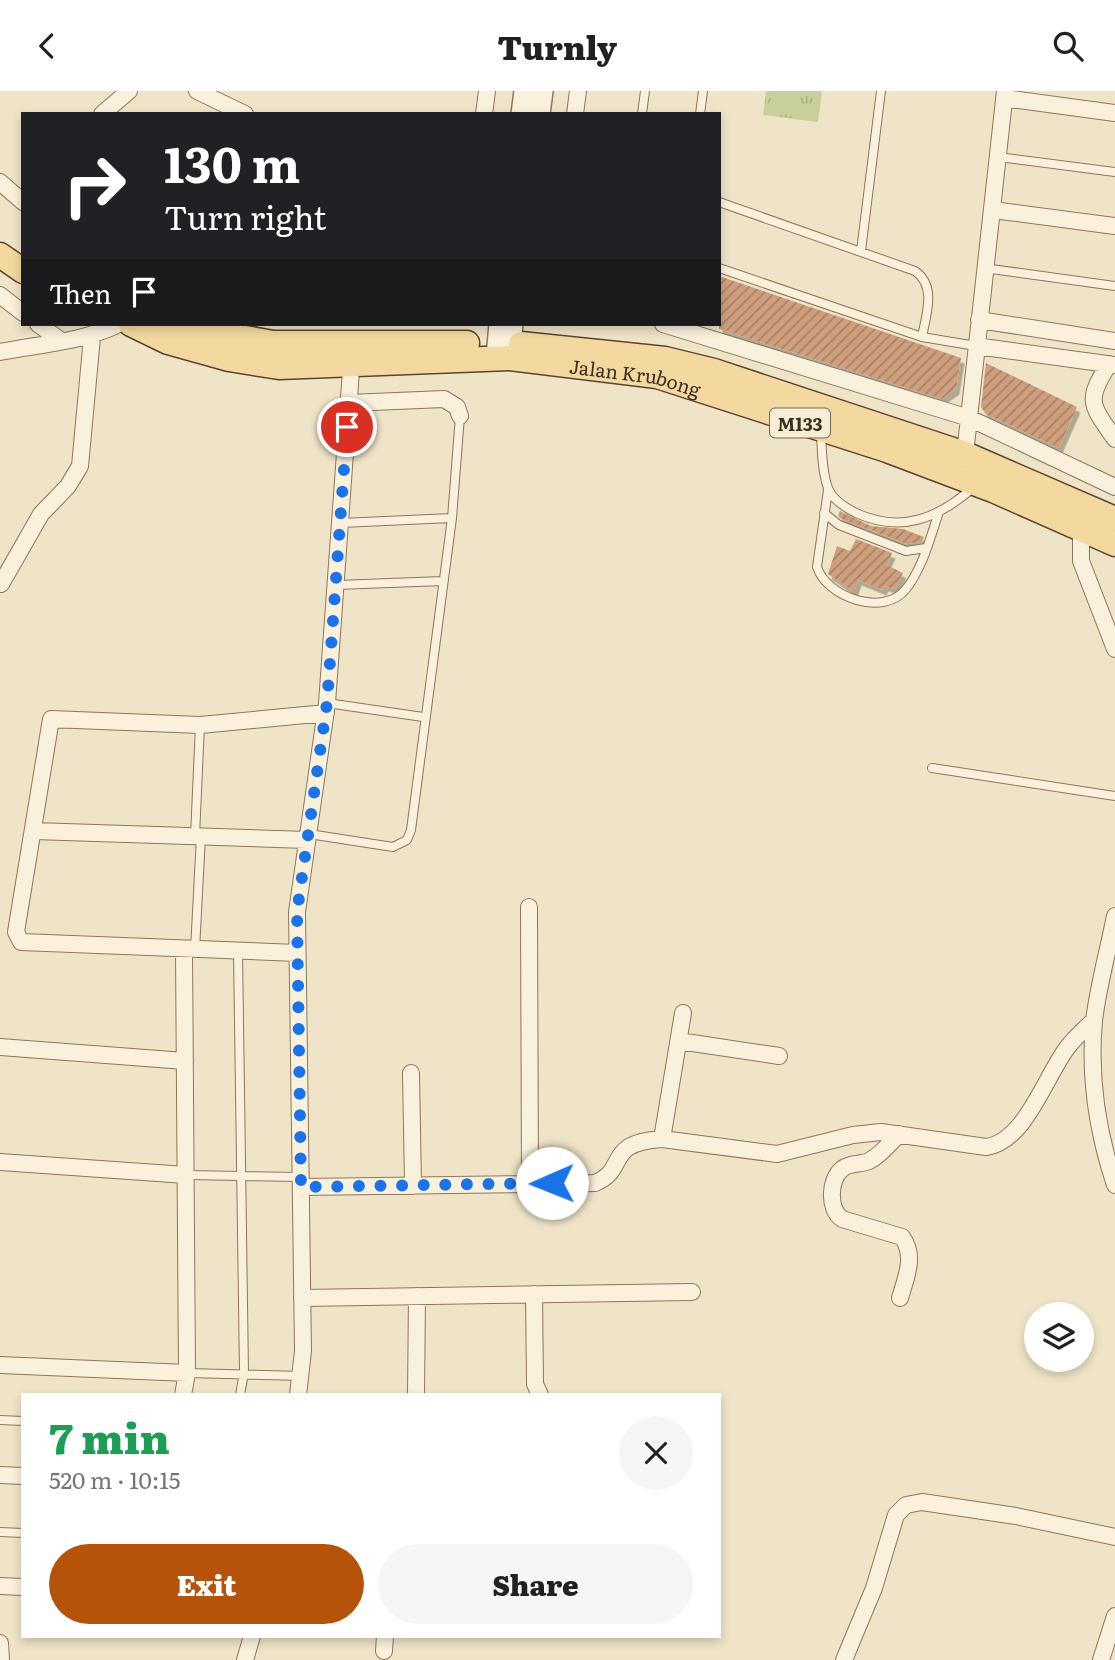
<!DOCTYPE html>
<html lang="en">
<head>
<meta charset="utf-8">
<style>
  body { margin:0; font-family:Literata,serif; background:#f6f6f6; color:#202124; height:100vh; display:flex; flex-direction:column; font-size:26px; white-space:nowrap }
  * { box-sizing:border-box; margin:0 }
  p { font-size:23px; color:#757577 }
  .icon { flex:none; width:38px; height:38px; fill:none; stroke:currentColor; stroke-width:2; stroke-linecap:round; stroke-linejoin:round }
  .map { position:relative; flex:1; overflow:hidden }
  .sheet { position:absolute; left:21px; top:1302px; width:700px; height:245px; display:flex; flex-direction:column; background:#fff; border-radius:0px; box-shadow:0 4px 10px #0003 }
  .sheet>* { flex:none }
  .banner { position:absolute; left:21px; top:21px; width:700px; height:214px; border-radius:0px; box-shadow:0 4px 10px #0003; background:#202124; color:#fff; overflow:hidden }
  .fabs { position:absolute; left:1024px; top:1211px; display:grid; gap:14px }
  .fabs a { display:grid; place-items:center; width:70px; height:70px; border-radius:50%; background:#fff; box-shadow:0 4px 10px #0003; font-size:35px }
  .pin { position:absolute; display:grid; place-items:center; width:60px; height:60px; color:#fff; margin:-30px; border:4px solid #fff; border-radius:50%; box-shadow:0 2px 7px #0007 }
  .me { position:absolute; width:77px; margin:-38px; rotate:269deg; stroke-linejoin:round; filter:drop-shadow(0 0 5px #0008) }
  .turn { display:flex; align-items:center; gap:24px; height:147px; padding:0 28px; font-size:32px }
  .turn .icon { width:91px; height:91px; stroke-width:2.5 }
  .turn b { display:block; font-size:49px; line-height:60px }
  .then { display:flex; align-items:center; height:66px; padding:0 28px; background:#0003; gap:14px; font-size:26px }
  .round { display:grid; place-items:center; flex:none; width:74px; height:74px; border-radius:37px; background:#f6f6f6 }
  .headline { display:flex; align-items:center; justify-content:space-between; height:119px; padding:0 28px }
  h1 { font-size:42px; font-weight:800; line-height:52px; color:#1e9e55 }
  .action { display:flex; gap:14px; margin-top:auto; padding:14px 28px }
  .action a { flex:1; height:80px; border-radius:42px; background:#b45309; color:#fff; font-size:28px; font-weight:800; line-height:80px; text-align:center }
  .action a+a { background:#f6f6f6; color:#202124 }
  header { display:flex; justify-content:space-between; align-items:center; height:91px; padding:0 28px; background:#fff; font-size:32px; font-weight:800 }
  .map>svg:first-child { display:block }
  .grass { fill:url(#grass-tufts) }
  .building { fill:url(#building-hatch); filter:url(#shadow) }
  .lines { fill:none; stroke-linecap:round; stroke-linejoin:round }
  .service-casing { stroke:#8d765c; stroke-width:10 }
  .minor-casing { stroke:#8d765c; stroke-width:18 }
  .tertiary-casing { stroke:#8d765c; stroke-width:22 }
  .primary-casing { stroke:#5b4430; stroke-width:27 }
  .service { stroke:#faf1dc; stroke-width:8 }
  .minor { stroke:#faf1dc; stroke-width:16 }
  .tertiary { stroke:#faf1dc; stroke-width:19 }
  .primary { stroke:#f3d9a0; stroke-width:24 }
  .route { stroke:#1a73e8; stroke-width:12; stroke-dasharray:0 21.6 }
  .labels { text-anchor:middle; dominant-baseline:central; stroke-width:5; stroke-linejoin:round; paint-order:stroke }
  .shield { fill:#f7eed8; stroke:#756857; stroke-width:2 }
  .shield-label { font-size:18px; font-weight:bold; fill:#3d2e20 }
  .street-label { font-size:19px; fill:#3d2e20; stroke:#f7eed8 }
</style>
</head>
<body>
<header><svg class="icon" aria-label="back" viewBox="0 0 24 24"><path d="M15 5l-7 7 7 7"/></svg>Turnly<svg class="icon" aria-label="search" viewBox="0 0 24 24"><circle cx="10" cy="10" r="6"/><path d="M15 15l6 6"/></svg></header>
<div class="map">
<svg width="1115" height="1569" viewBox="0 0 1115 1569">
  <defs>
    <pattern id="grass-tufts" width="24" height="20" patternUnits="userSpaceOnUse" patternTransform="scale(1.75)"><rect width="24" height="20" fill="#c9cf9b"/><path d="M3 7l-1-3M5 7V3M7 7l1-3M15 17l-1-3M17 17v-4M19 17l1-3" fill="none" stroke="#aeb285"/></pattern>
    <pattern id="building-hatch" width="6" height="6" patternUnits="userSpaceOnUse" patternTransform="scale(1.75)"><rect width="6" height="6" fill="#cf9f7d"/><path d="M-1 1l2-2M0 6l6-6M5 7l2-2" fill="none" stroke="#a98266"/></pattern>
    <filter id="shadow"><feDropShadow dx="3.5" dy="5.5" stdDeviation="0" flood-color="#0004"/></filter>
  </defs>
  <rect width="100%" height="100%" fill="#f0e4c8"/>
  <!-- grass -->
  <path class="grass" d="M766,0H822L818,31L763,24Z"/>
  <!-- building -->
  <path class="building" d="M719,185L961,267L956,298L942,308L719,238Z
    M986,272L1077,316L1059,357L986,323L981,316Z
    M840,420L871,435L903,438L924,446L922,451L907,453L842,428L838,425Z
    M856,448L892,462L887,474L903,482L895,498L885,495L883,499L858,489L854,501L828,483L837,455L850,460Z"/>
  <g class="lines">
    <!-- service casing -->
    <g class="service-casing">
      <path id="service" d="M642,23L645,0
        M700,23L703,0
        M998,66L1115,81
        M719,111L915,180C937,195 926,224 922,246
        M861,160L881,0
        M719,177L922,246L976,255
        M984,177L1115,195
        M821,343C822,360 822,381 828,397C832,408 846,417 856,422C902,443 939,427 975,395
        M828,399L817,476C827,507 884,526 906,498C922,478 930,448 938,424
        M824,422L839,434L906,460L926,457
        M341,432L452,427
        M337,494L443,490
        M327,612L423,626
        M932,677L1115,705
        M309,743L393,756L407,749L411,739L452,427L460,325
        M195,745L200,634
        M195,859L201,745
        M238,860L244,1282L240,1304
        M186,1084L301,1086
        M187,1282L302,1285
        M0,1329L23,1330
        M0,1441L23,1442"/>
    </g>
    <!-- minor casing -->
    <g class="minor-casing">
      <path id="minor" d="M197,0L245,23
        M1004,7L1115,22
        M102,23L129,0
        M484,23L487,0
        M575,23L578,0
        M0,91L23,111
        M993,119L1115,135
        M0,204L23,222
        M979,229L1115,250
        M38,233L60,249
        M663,233L969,327L1115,396
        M976,255L1115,274
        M0,261C41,253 82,251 119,233
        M1109,273C1085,310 1091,314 1115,348
        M349,312L444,308L457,316L460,325
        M965,363L1005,0
        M1081,432V470L1115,558
        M1,493L41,423L68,395L80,375L92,246
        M34,740L307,749
        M529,816L530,1093
        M1115,825C1108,860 1098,896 1094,930C1089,985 1098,1043 1115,1094
        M297,862L21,851L16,841L51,628L200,634L326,622
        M683,922L662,1048L777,1063L853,1044L881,1041L986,1056C1025,1051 1045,986 1067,957C1075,946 1085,938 1094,929
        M679,950L779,965
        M0,956L185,970
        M411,982L413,1095
        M899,1043C890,1052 881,1064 869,1070C861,1074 850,1071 842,1078C829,1089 828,1118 842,1128L902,1146C916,1165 906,1186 900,1207
        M0,1071L186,1084
        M301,1096L595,1092C629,1078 603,1052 662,1048
        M534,1203L535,1293L540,1304
        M302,1207L692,1201
        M0,1274L187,1282
        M183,1304L187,1282L184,859
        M298,1304L303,1260L297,821L327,612L352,265
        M416,1304L417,1205
        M0,1384L23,1385
        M0,1495L23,1496
        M0,1552L1,1569
        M384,1560L385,1545
        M245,1569L252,1545
        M844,1569L874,1497L896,1424L906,1414L922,1411L1016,1425L1115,1446
        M1101,1569L1115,1525"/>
    </g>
    <!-- tertiary casing -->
    <g class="tertiary-casing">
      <path id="tertiary" d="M521,23L524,0
        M540,23L543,0
        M496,266L499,233
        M510,267L513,233"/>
    </g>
    <!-- primary casing -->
    <g class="primary-casing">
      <g id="primary">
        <path d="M0,164L23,180"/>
        <path id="s1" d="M131,233L168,251L229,268L279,276L510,267L657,285L887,359L993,399L1115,453"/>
        <path d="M141,234H173L273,252H467"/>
        <path d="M521,253L665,268L714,280L965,363L1115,428"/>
      </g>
    </g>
    <!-- service -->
    <use href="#service" class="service"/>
    <!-- minor -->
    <use href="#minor" class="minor"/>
    <!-- tertiary -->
    <use href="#tertiary" class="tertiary"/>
    <!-- primary -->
    <use href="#primary" class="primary"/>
  </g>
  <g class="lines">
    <!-- route -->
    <path class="route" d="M347,336L327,612L297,821L301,1096L552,1092"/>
  </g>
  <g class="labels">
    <!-- shield labels -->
    <rect class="shield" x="770" y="317.5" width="60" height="29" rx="5"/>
    <g class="shield-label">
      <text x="800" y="332">M133</text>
    </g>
    <!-- street labels -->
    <g class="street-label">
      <text stroke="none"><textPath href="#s1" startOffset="513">Jalan Krubong</textPath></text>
    </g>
  </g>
</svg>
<div class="fabs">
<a><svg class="icon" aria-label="layers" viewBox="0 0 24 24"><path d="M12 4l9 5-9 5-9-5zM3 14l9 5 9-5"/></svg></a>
</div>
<div class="pin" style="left:347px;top:336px;background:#d93025"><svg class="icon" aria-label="arrive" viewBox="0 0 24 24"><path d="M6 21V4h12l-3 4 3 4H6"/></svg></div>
<svg class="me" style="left:552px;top:1092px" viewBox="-20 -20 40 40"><circle r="19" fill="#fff"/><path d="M0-13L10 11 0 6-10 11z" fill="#1a73e8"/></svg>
<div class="banner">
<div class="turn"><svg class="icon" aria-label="right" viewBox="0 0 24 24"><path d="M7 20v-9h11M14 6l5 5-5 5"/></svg><div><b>130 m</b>Turn right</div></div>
<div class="then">Then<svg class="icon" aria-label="arrive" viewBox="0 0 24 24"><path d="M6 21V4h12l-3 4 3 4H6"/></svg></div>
</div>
<section class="sheet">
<div class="headline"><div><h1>7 min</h1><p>520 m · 10:15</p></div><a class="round"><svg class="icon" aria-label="close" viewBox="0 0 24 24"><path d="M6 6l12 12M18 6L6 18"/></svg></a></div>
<div class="action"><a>Exit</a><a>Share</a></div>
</section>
</div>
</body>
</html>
